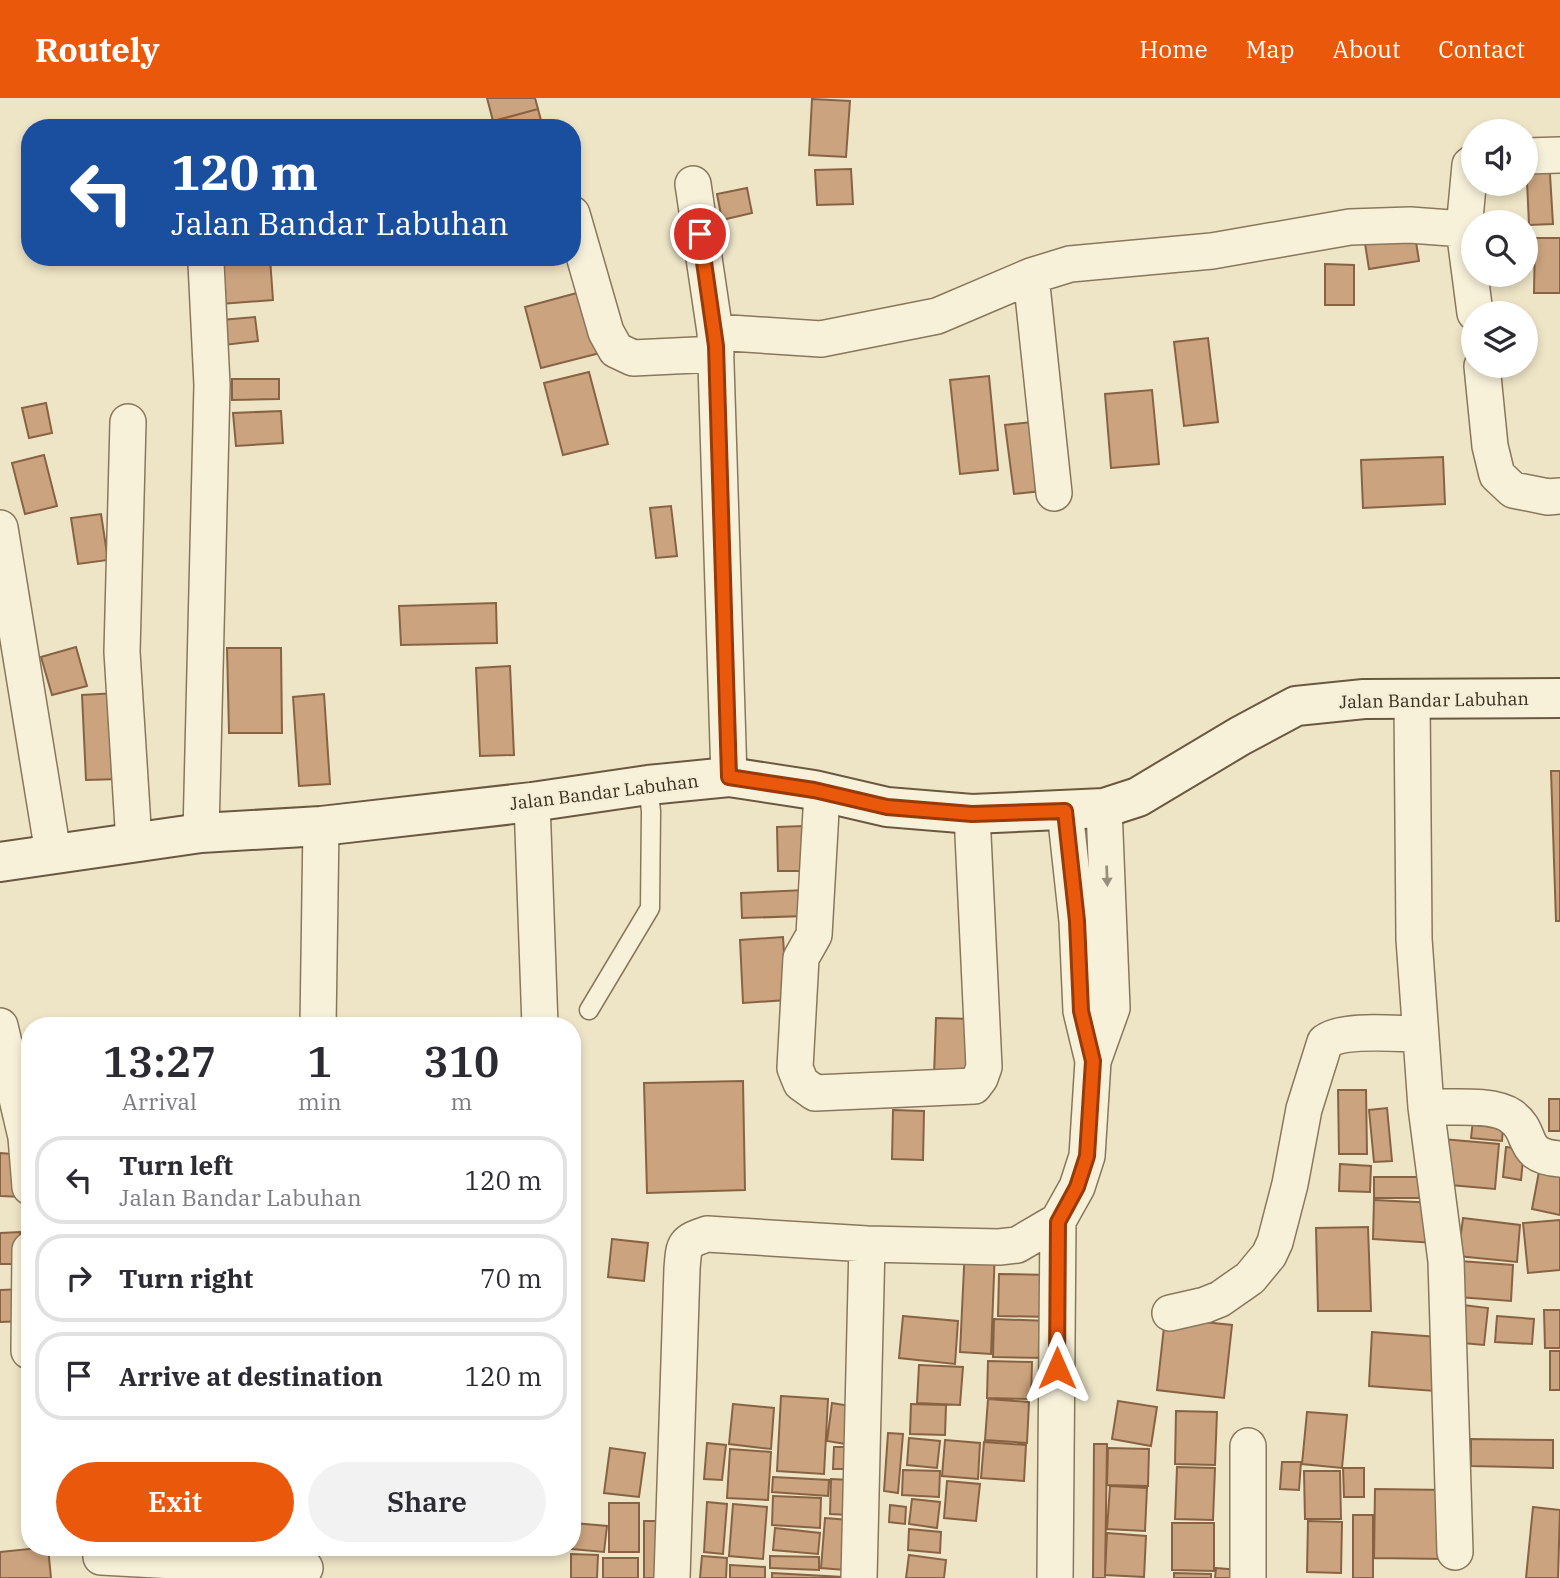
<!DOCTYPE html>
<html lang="en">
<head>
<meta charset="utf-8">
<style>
  body { margin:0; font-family:"IBM Plex Serif",serif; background:#f2f2f3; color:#2b2b33; height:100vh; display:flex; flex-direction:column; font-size:26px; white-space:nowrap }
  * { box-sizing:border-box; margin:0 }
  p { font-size:23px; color:#7c7c81 }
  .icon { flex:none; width:38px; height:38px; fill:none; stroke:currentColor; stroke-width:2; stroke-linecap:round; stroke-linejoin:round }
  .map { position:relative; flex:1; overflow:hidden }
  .drawer { position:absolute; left:21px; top:919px; width:560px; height:539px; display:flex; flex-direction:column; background:#fff; border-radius:28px; box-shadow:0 4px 10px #0003 }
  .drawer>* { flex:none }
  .banner { position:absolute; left:21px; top:21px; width:560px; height:147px; border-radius:28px; box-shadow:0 4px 10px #0003; background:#1a4fa0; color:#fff; overflow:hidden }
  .tools { position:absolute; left:1461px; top:21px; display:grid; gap:14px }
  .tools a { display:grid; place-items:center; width:77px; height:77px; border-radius:50%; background:#fff; box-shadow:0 4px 10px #0003; font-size:35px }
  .pin { position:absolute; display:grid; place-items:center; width:60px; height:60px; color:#fff; margin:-30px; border:4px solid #fff; border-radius:50%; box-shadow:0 2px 7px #0007 }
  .me { position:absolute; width:77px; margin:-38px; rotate:0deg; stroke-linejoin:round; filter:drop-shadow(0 0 5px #0008) }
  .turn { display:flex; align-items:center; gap:24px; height:147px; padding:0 35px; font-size:32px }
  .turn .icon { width:91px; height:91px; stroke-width:2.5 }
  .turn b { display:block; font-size:49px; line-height:60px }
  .eta { display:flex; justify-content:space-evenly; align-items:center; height:119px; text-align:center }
  .eta b { font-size:42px; font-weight:600; line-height:49px }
  .action { display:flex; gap:14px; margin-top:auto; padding:14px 35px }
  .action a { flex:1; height:80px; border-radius:42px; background:#ea580c; color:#fff; font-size:28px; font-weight:600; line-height:80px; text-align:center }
  .action a+a { background:#f2f2f3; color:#2b2b33 }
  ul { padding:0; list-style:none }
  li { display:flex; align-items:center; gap:21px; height:88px; margin:0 14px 10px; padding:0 21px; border:4px solid #e1e1e2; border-radius:28px }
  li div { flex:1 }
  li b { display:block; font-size:26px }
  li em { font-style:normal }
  header { display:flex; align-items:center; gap:42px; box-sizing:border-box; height:98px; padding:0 35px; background:#ea580c; color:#fff }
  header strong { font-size:33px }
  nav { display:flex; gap:38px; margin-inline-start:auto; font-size:24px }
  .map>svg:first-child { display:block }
  .building { fill:#cba37e; stroke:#886343; stroke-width:2 }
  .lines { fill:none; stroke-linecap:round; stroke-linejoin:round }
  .lane-casing { stroke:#89775c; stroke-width:21 }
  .street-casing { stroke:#89775c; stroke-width:38 }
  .secondary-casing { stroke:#6b5840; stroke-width:42 }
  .lane { stroke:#f8f1da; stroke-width:18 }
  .street { stroke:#f8f1da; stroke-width:35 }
  .secondary { stroke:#f8f1da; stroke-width:38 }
  .oneway { fill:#98907d }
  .route-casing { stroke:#983908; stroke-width:18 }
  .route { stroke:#ea580c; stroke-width:12 }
  .labels { text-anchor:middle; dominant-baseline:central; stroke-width:5; stroke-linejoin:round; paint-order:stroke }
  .street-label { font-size:18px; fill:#392e20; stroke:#f5eed6 }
</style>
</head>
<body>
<header>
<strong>Routely</strong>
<nav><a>Home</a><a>Map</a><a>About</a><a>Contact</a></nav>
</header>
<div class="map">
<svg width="1560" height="1480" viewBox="0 0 1560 1480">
  <rect width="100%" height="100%" fill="#eee5c7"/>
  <!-- building -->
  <path class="building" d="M487,0H535L538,11L493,23Z
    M812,1L850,3L846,59L809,57Z
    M538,11L543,30H488L487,25Z
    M1549,60L1553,126L1529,127L1526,61Z
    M851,71L853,106L817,107L815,72Z
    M747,90L752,115L722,122L717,96Z
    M1414,131L1419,163L1369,171L1364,139Z
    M1535,140H1560V195H1534Z
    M270,160L273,202L221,206L219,163Z
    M1325,166L1354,167V207H1325Z
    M584,193L600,255L541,270L525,209Z
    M255,219L258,243L224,247L221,222Z
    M1208,240L1218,324L1184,328L1174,244Z
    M589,274L608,346L563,357L544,285Z
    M989,278L998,372L960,376L950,282Z
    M232,281H279V301L232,302Z
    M1152,292L1159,366L1111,370L1105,296Z
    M46,305L52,335L29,340L22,310Z
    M281,313L283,345L236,348L233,315Z
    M1042,323L1052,392L1014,396L1005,327Z
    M44,357L57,408L25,416L12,365Z
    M1443,359L1445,406L1363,410L1361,362Z
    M671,408L677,458L656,460L650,410Z
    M101,416L108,462L78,466L71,420Z
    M496,505L497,545L401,547L399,508Z
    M76,549L87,588L52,597L41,559Z
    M227,550H281L282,635H229Z
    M510,568L514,657L480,658L476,570Z
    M117,595L121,681L86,682L82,597Z
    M324,596L330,686L299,688L293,599Z
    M1551,673H1560V823H1556Z
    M803,728L804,773H778L777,729Z
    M805,792L806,818L742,820L741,795Z
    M783,839L787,902L743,905L740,842Z
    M936,920L973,921L971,980L934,978Z
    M743,983L745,1092L647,1095L644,985Z
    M1338,992H1366L1367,1056H1339Z
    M1549,1001H1560V1033H1549Z
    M1387,1010L1392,1063L1374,1064L1369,1012Z
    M893,1012L924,1013L923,1062L892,1061Z
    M1474,1014L1504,1016L1502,1043L1471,1040Z
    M1442,1041L1499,1046L1495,1091L1439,1086Z
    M1506,1049L1524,1051L1521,1082L1503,1079Z
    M0,1055L25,1057L22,1099L0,1098Z
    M1541,1063L1560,1067V1117L1532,1111Z
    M1340,1066L1371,1068L1370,1094L1339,1093Z
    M1374,1079H1423V1100H1374Z
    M1374,1102L1437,1105L1435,1145L1373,1141Z
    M1463,1120L1520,1127L1517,1164L1458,1158Z
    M1560,1122V1172L1528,1175L1523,1125Z
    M1368,1129L1371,1213H1318L1316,1130Z
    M20,1134L21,1166H0V1135Z
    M612,1141L648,1145L644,1183L608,1179Z
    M965,1149L995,1151L991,1256L960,1254Z
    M1460,1163L1513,1167L1511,1203L1458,1199Z
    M999,1176L1050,1177V1219L998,1218Z
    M24,1191L26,1223L0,1224V1192Z
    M1455,1206L1488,1210L1484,1247L1452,1244Z
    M1544,1212H1560V1250H1545Z
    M903,1218L958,1223L955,1266L899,1260Z
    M1497,1218L1534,1221L1532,1246L1495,1244Z
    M1165,1220L1232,1227L1224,1300L1157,1292Z
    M994,1221L1048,1223L1047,1260L993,1259Z
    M1372,1234L1438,1239L1435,1293L1369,1288Z
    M1550,1253H1560V1292H1550Z
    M988,1263L1032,1264L1031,1301L987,1300Z
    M919,1267L963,1269L960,1307L917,1305Z
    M781,1298L828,1301L824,1376L777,1373Z
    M988,1301L1029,1304L1027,1345L985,1342Z
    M1118,1303L1157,1309L1151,1348L1112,1341Z
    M832,1305L856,1309L852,1347L827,1343Z
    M733,1306L774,1310L771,1351L729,1346Z
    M911,1306L946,1307L945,1337L910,1336Z
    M1176,1313L1217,1314L1215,1367L1175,1366Z
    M1307,1314L1347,1317L1342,1370L1302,1366Z
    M888,1335L903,1336L898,1395L884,1393Z
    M909,1340L940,1343L937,1370L907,1367Z
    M1471,1341L1553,1342V1370L1471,1368Z
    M945,1342L980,1345L978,1381L942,1378Z
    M984,1344L1026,1347L1024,1383L981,1380Z
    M707,1345L726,1347L722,1382L704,1381Z
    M1094,1346H1107L1105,1480H1093Z
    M834,1349H850L849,1371H833Z
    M610,1350L645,1355L639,1399L604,1395Z
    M1108,1350L1149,1351L1148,1388L1107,1387Z
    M730,1351L771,1354L768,1402L727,1400Z
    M1282,1364H1301L1299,1392L1280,1391Z
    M1177,1369L1215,1370L1213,1422L1175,1421Z
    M1343,1370H1364V1399H1344Z
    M903,1372L940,1373L939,1399L902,1397Z
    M1304,1373H1340L1341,1421H1305Z
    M773,1379L829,1382L828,1398L772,1394Z
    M831,1381L850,1382L849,1417L830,1416Z
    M947,1383L980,1386L976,1423L944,1420Z
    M1110,1388L1147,1390L1145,1433L1107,1431Z
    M1375,1391L1447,1392L1445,1461L1374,1460Z
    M773,1398L821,1400L820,1430L772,1427Z
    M912,1401L940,1404L937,1430L909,1426Z
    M707,1404L727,1406L723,1456L704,1454Z
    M609,1405H639V1454H609Z
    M733,1406L767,1409L763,1461L729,1458Z
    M890,1407L906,1409L905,1426L889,1424Z
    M1533,1409L1560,1412L1558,1480H1526Z
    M1353,1417H1373V1480H1353Z
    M825,1420L849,1422L845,1472L821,1470Z
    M644,1423H666L665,1480H644Z
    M1308,1423L1342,1424L1341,1475L1307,1474Z
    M574,1425L607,1428L604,1454L572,1451Z
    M1172,1425H1214V1473L1172,1472Z
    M775,1430L820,1435L818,1456L773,1452Z
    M909,1431L941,1434L940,1455L908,1452Z
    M1107,1435L1146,1438L1144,1479L1105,1477Z
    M48,1449L51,1480H0V1454Z
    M571,1456L598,1457L597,1480H571Z
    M909,1457L946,1462L944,1480H906Z
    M702,1458L727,1460L726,1480H700Z
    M770,1458L819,1459V1472L770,1470Z
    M603,1460H638V1480H603Z
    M730,1467L765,1469V1480H730Z
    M1216,1470L1239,1472L1238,1480H1215Z
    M772,1475L843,1479V1480H772Z
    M1174,1475L1211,1476V1480H1174Z"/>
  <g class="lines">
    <!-- lane casing -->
    <g class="lane-casing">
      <path id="lane" d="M589,912L650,810L651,713L648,687"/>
    </g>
    <!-- street casing -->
    <g class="street-casing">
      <path id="street" d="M1526,58L1560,57
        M693,86L715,234
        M572,116L606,234L616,252L633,260L716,256
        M1464,131L1470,67L1474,64
        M1031,178L1054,395
        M1482,268L1490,348L1497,377L1513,392L1548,399L1560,398
        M128,324L122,554L134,745
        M0,430L53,755
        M1412,602L1414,841L1426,1009L1446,1163L1455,1454
        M729,679L715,234L821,241L937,218L1031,178L1070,166L1212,153L1350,129L1410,127L1464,131L1475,215
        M822,695L814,837L801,860L795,970L801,985L815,995L974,988L980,980L984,969L972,716
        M532,704L540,928
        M1065,713L1077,823L1081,913L1093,963
        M201,735L212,287L206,165
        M0,928L26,1039L30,1089
        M318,928L321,728
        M1426,1009C1449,1010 1493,1005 1511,1018C1535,1035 1518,1058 1560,1061
        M1170,1215L1205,1207L1220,1201L1250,1180L1269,1157L1275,1144L1290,1086L1304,1011L1325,944C1343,930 1396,936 1420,936
        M29,1253L30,1152
        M1248,1348V1480
        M101,1459L305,1470
        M672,1480L682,1171C684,1146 683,1144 707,1136L867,1146L999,1149L1017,1147L1058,1123L1077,1089L1087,1058L1093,963L1112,910L1104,710
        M859,1480L867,1146
        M1055,1480L1058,1123"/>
    </g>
    <!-- secondary casing -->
    <g class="secondary-casing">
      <path id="secondary" d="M0,764L201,735L321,728L532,704L648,687L729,679L814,692L887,709L972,716L1104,710L1138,699L1240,638L1296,608L1364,601L1560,600"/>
    </g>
    <!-- lane -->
    <use href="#lane" class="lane"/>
    <!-- street -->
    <use href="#street" class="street"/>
    <!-- secondary -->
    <use href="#secondary" class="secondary"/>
  </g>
  <!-- one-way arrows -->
  <defs><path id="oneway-solid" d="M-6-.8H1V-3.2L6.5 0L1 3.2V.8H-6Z" transform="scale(1.75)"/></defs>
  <use class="oneway" href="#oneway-solid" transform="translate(1107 778) rotate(88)"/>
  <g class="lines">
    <!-- route casing -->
    <g class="route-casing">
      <path id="route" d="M700,136L716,248L729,679L814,692L887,709L972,716L1065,713L1077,823L1081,913L1093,963L1087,1058L1077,1089L1058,1124L1057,1270"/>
    </g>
    <!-- route -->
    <use href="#route" class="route"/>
  </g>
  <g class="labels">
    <!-- street labels -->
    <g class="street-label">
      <text transform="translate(1434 602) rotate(-1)">Jalan Bandar Labuhan</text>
      <text transform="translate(604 694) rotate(-7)">Jalan Bandar Labuhan</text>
    </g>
  </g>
</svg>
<div class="tools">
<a><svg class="icon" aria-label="sound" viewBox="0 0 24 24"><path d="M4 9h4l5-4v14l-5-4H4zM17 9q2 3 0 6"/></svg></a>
<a><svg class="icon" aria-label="search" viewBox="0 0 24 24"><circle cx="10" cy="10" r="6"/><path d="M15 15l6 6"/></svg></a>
<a><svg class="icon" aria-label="layers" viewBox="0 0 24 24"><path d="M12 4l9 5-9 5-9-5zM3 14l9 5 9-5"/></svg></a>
</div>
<div class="pin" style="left:700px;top:136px;background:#d93025"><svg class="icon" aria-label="arrive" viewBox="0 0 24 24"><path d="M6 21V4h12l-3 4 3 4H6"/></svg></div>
<svg class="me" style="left:1057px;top:1270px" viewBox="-20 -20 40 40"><path d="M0-17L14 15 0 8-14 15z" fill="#ea580c" stroke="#fff" stroke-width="4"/></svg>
<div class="banner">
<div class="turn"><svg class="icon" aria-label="left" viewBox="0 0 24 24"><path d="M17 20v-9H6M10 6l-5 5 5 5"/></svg><div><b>120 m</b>Jalan Bandar Labuhan</div></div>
</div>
<section class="drawer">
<div class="eta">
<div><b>13:27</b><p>Arrival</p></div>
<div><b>1</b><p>min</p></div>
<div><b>310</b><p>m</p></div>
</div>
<ul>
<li><svg class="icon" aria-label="left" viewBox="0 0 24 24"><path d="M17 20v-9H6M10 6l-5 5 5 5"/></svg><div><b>Turn left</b><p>Jalan Bandar Labuhan</p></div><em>120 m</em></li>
<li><svg class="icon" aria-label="right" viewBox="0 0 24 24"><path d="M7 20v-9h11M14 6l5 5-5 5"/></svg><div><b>Turn right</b></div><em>70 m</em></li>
<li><svg class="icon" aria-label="arrive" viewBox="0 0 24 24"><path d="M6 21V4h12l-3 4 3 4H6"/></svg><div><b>Arrive at destination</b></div><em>120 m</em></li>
</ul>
<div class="action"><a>Exit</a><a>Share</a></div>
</section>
</div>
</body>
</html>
